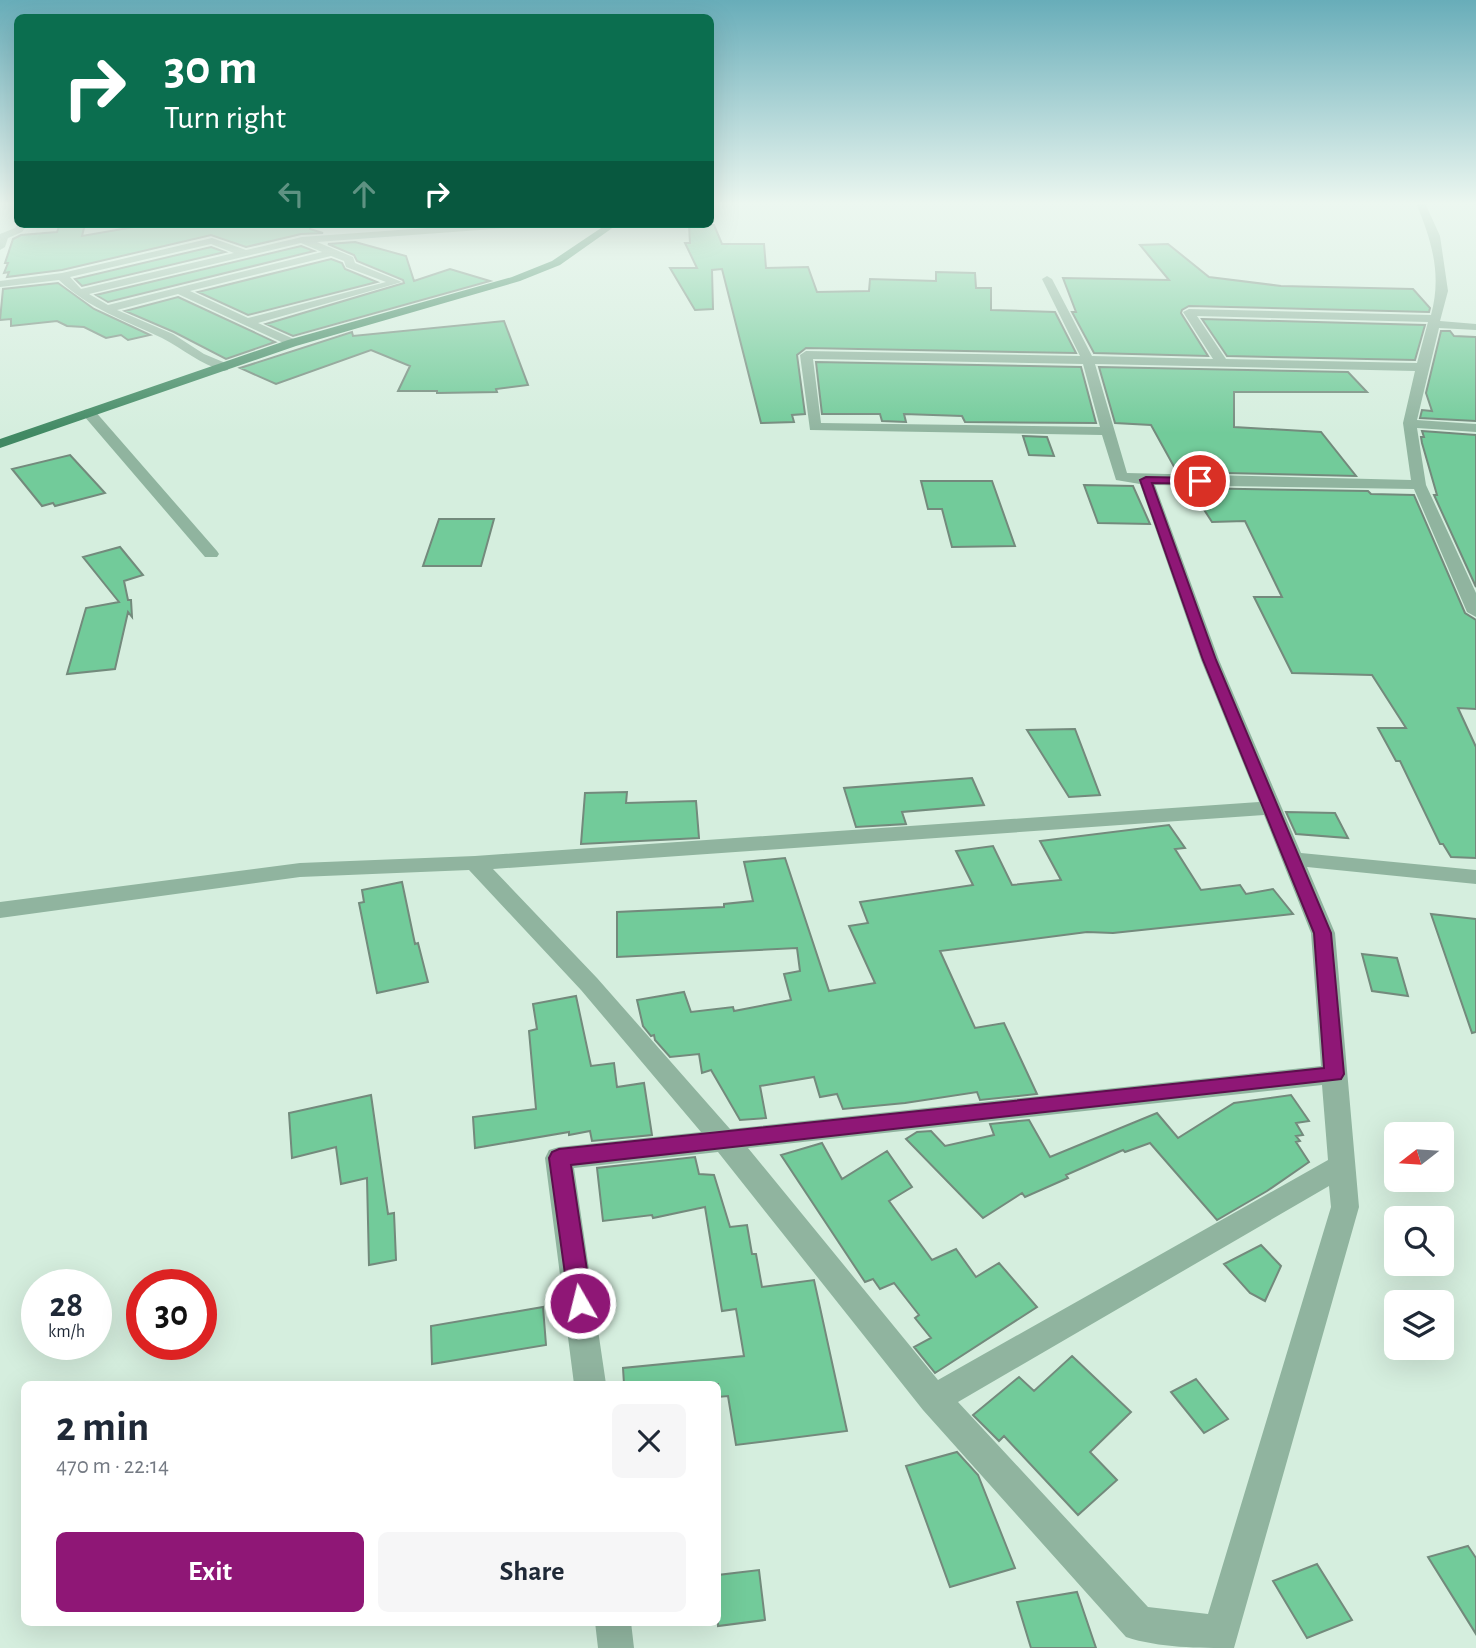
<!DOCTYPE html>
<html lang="en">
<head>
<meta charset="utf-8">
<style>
  body { margin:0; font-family:"Alegreya Sans",sans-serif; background:#f6f6f7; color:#1f2937; height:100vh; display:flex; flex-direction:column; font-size:26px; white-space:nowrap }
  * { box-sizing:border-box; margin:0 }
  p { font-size:23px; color:#747a83 }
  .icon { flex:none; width:38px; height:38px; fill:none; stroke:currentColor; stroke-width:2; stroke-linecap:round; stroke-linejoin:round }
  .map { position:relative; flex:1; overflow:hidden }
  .sheet { position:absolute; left:21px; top:1381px; width:700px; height:245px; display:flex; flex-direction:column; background:#fff; border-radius:10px; box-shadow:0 7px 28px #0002 }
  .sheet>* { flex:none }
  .guide { position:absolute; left:14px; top:14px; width:700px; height:214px; border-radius:10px; box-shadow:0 7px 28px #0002; background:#0b6e4f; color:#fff; overflow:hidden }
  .needle { width:46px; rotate:253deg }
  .controls { position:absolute; left:1384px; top:1122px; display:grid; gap:14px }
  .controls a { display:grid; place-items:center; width:70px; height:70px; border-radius:10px; background:#fff; box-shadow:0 7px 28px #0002; font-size:35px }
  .speed { position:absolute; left:21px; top:1269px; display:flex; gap:14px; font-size:35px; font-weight:700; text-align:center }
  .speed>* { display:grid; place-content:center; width:91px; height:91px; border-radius:50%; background:#fff; box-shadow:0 7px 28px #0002; line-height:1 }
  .speed small { font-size:18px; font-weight:400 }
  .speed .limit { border:10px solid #d22; background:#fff; color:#111 }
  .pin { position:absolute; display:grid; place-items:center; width:60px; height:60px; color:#fff; margin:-30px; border:4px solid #fff; border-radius:50%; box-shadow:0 2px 7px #0007 }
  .me { position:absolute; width:77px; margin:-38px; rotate:352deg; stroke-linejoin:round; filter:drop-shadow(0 0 5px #0008) }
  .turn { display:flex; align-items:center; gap:24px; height:147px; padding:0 35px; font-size:32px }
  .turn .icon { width:91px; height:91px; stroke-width:2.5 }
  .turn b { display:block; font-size:49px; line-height:60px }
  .lanes { display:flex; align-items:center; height:66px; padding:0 35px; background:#0003; justify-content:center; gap:35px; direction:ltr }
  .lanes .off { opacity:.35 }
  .round { display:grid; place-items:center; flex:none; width:74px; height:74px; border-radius:10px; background:#f6f6f7 }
  .overview { display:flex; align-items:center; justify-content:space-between; height:119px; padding:0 35px }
  h1 { font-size:42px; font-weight:600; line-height:52px }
  .button { display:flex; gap:14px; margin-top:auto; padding:14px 35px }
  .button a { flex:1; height:80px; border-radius:10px; background:#8f1776; color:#fff; font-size:28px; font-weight:600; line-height:80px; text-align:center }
  .button a+a { background:#f6f6f7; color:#1f2937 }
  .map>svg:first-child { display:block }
  .building { fill:#72cb9a; stroke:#738a7c; stroke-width:2 }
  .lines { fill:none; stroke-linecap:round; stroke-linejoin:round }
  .minor { fill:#90b49f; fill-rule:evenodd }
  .major { fill:#418963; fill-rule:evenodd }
  .route { fill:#8f1776; stroke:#5d0f4d; stroke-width:2 }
</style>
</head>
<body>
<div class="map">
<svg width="1476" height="1648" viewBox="0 0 1476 1648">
  <rect width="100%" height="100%" fill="#d5eede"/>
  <!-- building -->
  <path class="building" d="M60,224H85L82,236L151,224H310V229L323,233L301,234L246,247L211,235L62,270L7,277L9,272L4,273L8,263H5L13,239L21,235L57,232Z
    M689,225H714L722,244H764L766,268L808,267L817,292L869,291L870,279L936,281V272L975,273L976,288H991V310L1055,312L1076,353L806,348L797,355L805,414L792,415L794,422L761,423L722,269L712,270L713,309L695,310L670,268H697L685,243H690Z
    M355,242L406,256L414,281L450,269L490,281L293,336L266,324L404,283L403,280L357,261L354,255L328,244Z
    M1168,244L1209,277L1281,286L1413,289L1430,308L1429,312L1189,306L1182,310L1181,313L1208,356L1094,353L1072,312H1076L1063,278L1169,280L1140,245Z
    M301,246L314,251L108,302L96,295Z
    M211,247L225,252L82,286L75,279Z
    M331,259L342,263L345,269L377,282L248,315L198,292Z
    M58,283L94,309L150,335L128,340L121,335L106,338L84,327L67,326L57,321L11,326V319L0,320L3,289Z
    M178,297L275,342L226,359L174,332L125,311Z
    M1202,319L1425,325L1415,360L1227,356Z
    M504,321L528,385L496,389L497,392L437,393V391H398L410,366L371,350L276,384L240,368L352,332L353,336Z
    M1441,331H1450L1454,336L1476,337V421L1420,418L1422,410L1432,411L1426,393Z
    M816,362L1081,367L1096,423L965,422L962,416L904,414L906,422L882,421L880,414H822Z
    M1099,367L1348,372L1367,392H1234V427L1321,432L1356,476L1177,472L1151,425L1115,423Z
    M1422,431L1476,435V587L1434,495H1437L1422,443L1421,437H1424Z
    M1023,436L1047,437L1054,456L1029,455Z
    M70,455L105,493L55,506L53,503L42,506L12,469Z
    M921,481H992L1015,546L952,547L942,509H928Z
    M1084,485L1133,486L1150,524L1098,523Z
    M1187,488L1368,491L1371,494L1414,495L1465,613L1476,620V709L1458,708L1476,747V858L1451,857L1443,844H1440L1400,761H1396L1378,728H1406L1372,675L1292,673L1254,597H1282L1245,521L1212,522L1201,505H1196Z
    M439,519H494L481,566H423Z
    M120,547L143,575L124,581L128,600H131L132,617L128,612L115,669L67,674L86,608L119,602L83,557Z
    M1075,729L1100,795L1069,797L1027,730Z
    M972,778L984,805L902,812L906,824L856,827L844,788Z
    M627,792L626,803L696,801L699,838L581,844L585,793Z
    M1286,812L1335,813L1348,838L1296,834Z
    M1169,825L1185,848L1175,849L1201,890L1240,885L1246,894L1273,889L1293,914L1113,933L1087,932L940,951L975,1028L1004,1023L1037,1094L980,1100L977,1092L905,1103L843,1109L837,1094L820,1097L814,1077L760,1086L766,1118L740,1120L711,1070L702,1073L699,1054L670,1057L655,1040L654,1035L651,1036L643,1026L637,1000L684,992L691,1012L733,1007L734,1011L791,1000L784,974L800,971L797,948L617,957V912L724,907V904L753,901L744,862L785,858L829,991L875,983L849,926L868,923L860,902L973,885L956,851L993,846L1012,885L1061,880L1040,841Z
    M402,882L415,944L418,943L428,982L377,993L359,903L364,902L362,890Z
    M1431,914L1476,919V1032L1472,1033Z
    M1362,954L1397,958L1408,996L1372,991Z
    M576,996L591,1066L614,1063L617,1087L644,1083L652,1135L592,1141L590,1131L569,1135V1132L475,1148L473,1117L536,1109L529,1031L537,1029L533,1004Z
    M371,1095L388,1214L394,1213L396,1260L369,1265L367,1178L341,1184L336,1147L292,1158L289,1113Z
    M1291,1095L1309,1121L1296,1123L1303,1135L1296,1136L1300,1141L1296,1142L1309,1162L1267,1191L1217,1220L1150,1143L1125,1152L1123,1150L1066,1175L1068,1178L1025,1197L1022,1193L983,1218L906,1139L917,1132L931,1131L945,1146L994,1135L990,1124L1029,1120L1050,1157L1157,1113L1178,1138L1234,1103Z
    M822,1143L842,1179L887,1151L912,1187L889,1201L932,1260L956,1249L976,1277L999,1263L1037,1307L935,1373L914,1347L931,1338L915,1318L919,1315L894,1283L880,1289L873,1279L865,1282L781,1155Z
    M695,1157L699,1174L714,1175L730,1227L747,1225L752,1254H756L762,1287L814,1280L847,1431L736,1445L728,1396L718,1397V1384H624L623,1368L744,1356L736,1309L722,1311L705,1207L653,1218L652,1215L603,1221L597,1168Z
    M1261,1245L1281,1266L1265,1301L1250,1293L1224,1264Z
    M543,1307L546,1345L432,1364L431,1326Z
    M1072,1356L1131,1412L1090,1452L1117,1480L1078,1515L1004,1436L999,1441L973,1415L1019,1377L1034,1391Z
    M1196,1379L1228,1419L1204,1433L1171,1392Z
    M957,1452L978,1475L1015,1568L950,1587L906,1466Z
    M1468,1546L1476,1558V1634L1428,1557Z
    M1317,1564L1352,1620L1307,1638L1273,1581Z
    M759,1570L765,1620L718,1626V1575Z
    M1077,1592L1096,1648H1031L1017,1602Z"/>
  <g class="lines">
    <!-- minor -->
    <path class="minor" d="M1416,203H1425L1440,236L1448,291L1440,321L1476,324V330L1439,328L1417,420L1476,424V432L1417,428L1426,485L1476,593V617L1467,612L1414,489L1155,485L1219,660L1301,853L1476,870V884L1307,867L1335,933L1359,1207L1234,1648C1199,1648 1159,1648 1126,1637L923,1410L718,1152L574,1168L606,1384H574L545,1158L549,1150L559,1147L701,1132L581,990L469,870L300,877L0,918V902L300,863L475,856L1259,802L1201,660L1140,484L1116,480L1102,435L810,430L800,355L806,351L1080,356L1042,279L1047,276L1052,279L1092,356L1213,359L1183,312L1189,309L1431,315C1442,275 1432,241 1416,203ZM1197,316L1428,322L1417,363L1226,359ZM813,359L1083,364L1100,427L821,423ZM1095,364L1415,371L1403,423L1411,480L1127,473ZM1264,815L1311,933L1321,1066L730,1129L597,978L493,869ZM1322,1085L1328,1160L938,1380L748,1148ZM1329,1186L1331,1207L1208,1614L1148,1607L958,1402Z
      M18,224H28L22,232L8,238L5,247L0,250V234L15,228Z
      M482,224H526L521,227L317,242L353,257L355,263L402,282L258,323L296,340L298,343L292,347L178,294L117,310L173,334L204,354L228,364V370L224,371C200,364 183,349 162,338C125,320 89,309 59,280L0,287V281L62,273L212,238L246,250L302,237ZM301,243L322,252L108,305L89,294ZM211,244L234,253L81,289L70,277ZM331,256L344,261L346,267L386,282L248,318L190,291Z
      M89,409L94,410L217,551L219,554L217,557H205L84,416V410Z
      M595,1622H631L634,1648H598Z"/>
    <!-- major -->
    <path class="major" d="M607,224H618L560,265L520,281L296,346L0,448V439L288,340L512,277L552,261Z"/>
  </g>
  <!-- sky -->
  <linearGradient id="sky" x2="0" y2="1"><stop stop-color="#68adb9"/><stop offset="0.47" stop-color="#ecf7f0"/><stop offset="1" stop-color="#ecf7f0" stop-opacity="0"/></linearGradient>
  <rect width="1476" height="433" fill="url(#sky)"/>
  <!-- route -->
  <path class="route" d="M1146,477L1200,478L1206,481L1200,484L1152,483L1216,660L1331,933L1344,1074L1341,1079L571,1165L592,1303L589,1311L580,1314L572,1311L569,1303L549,1158L552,1152L559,1149L1324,1068L1314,933L1203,660L1140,480Z"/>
</svg>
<div class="controls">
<a><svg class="needle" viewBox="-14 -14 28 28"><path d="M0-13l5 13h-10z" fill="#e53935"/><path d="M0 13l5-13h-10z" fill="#747a83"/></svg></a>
<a><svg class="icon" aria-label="search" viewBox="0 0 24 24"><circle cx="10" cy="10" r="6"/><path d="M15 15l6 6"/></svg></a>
<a><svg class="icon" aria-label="layers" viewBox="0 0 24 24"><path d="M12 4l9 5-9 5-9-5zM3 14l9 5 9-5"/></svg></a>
</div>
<div class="speed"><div>28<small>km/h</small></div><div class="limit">30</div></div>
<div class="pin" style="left:1200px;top:481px;background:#d93025"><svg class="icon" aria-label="arrive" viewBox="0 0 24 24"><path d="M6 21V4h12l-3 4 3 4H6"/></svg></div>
<svg class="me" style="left:580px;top:1303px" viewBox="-20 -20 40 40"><circle r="17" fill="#8f1776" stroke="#fff" stroke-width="3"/><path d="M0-11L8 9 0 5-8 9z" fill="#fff"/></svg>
<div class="guide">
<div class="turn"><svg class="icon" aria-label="right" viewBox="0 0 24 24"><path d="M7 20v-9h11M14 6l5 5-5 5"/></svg><div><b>30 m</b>Turn right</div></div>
<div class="lanes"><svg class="icon off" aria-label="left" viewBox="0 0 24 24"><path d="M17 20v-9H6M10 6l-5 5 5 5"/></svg><svg class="icon off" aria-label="ahead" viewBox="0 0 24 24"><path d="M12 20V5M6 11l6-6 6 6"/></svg><svg class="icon" aria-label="right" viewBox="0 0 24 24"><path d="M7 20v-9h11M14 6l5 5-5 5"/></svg></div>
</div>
<section class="sheet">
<div class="overview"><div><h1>2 min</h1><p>470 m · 22:14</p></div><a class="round"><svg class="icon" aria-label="close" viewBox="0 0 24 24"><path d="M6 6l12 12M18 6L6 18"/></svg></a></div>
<div class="button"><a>Exit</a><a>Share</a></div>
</section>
</div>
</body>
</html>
